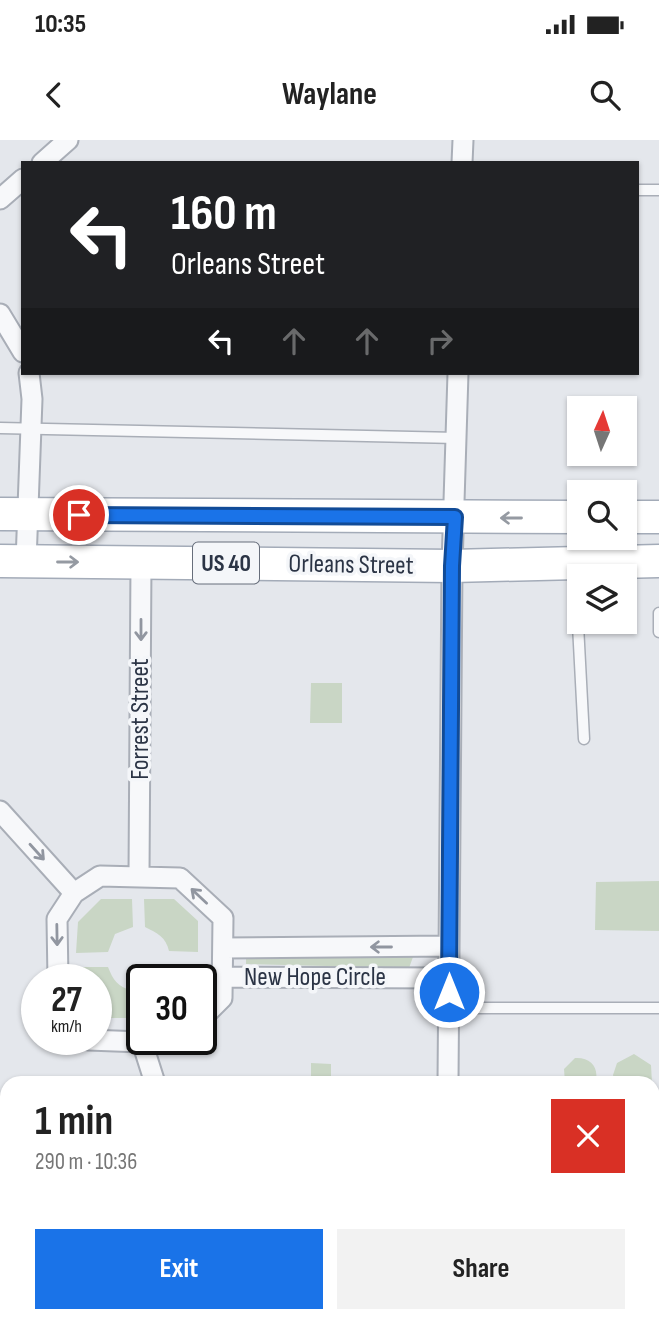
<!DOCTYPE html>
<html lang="en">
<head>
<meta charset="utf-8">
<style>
  body { margin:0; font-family:"Sofia Sans Condensed",sans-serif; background:#f2f2f2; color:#222; height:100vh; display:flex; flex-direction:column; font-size:26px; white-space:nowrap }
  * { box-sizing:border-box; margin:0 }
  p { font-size:23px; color:#767676 }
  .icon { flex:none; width:38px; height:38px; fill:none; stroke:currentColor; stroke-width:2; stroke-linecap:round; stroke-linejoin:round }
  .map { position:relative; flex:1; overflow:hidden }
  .drawer { position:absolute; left:0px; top:936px; width:660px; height:247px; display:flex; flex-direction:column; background:#fff; border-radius:21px 21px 0 0; box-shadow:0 2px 5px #0004 }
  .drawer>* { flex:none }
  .guide { position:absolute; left:21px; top:21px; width:618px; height:214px; border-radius:0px; box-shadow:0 2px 5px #0004; background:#202124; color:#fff; overflow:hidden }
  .needle { width:46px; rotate:3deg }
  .buttons { position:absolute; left:567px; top:256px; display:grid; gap:14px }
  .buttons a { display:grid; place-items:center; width:70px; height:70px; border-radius:0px; background:#fff; box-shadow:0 2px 5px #0004; font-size:35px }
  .speed { position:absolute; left:21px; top:824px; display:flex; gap:14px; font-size:35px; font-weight:700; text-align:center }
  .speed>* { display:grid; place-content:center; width:91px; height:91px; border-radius:50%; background:#fff; box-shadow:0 2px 5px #0004; line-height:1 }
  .speed small { font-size:18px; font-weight:400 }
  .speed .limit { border:4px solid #111; border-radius:10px; background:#fff; color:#111 }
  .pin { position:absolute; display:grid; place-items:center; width:60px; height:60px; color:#fff; margin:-30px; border:4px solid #fff; border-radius:50%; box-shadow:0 2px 7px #0007 }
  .me { position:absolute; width:77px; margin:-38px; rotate:0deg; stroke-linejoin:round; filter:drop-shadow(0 0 5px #0008) }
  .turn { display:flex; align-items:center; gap:24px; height:147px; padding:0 35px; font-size:32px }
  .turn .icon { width:91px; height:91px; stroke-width:2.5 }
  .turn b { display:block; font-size:49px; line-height:60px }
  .lanes { display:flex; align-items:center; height:66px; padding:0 35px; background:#0003; justify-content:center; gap:35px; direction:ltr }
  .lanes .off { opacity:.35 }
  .round { display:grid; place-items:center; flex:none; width:74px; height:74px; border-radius:0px; background:#f2f2f2 }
  .overview { display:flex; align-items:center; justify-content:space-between; height:119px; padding:0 35px }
  h1 { font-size:42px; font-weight:700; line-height:52px }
  .cta { display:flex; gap:14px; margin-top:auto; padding:14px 35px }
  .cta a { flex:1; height:80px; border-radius:0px; background:#1a73e8; color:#fff; font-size:28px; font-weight:700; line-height:80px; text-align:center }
  .cta a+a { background:#f2f2f2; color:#222 }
  .status { display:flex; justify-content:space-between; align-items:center; height:49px; padding:0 35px; background:#fff; direction:ltr }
  .status svg { height:19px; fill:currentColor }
  header { display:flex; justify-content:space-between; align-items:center; height:91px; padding:0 35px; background:#fff; font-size:32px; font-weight:700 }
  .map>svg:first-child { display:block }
  .green { fill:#c9d6c5 }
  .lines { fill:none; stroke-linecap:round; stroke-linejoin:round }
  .service-casing { stroke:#a9aeb7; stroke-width:13 }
  .pedestrian-casing { stroke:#a9aeb7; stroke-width:19 }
  .minor-casing { stroke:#a9aeb7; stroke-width:23 }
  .primary-casing { stroke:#a3abb8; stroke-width:35 }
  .service { stroke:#f7f8fa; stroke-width:10 }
  .pedestrian { stroke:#f7f8fa; stroke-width:16 }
  .minor { stroke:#f7f8fa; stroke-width:19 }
  .primary { stroke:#fff; stroke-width:32 }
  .oneway { stroke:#959aa2 }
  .oneway2 { stroke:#9196a0 }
  .route-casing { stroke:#114b97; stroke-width:18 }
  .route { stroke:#1a73e8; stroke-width:12 }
  .labels { text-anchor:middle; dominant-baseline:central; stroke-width:7; stroke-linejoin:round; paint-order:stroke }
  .shield { fill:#f4f6f9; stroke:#676e7b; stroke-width:2 }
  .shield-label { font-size:24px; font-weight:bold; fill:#2b3445 }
  .street-label { font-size:26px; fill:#2b3445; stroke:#f4f6f9 }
</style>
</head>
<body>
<div class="status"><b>10:35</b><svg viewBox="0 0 49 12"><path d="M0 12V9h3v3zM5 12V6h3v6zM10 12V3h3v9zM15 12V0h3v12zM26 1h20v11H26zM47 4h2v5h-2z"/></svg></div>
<header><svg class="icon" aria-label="back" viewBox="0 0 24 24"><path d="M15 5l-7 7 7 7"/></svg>Waylane<svg class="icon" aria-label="search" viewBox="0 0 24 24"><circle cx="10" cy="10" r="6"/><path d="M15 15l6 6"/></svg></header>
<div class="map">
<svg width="659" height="1182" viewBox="0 0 659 1182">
  <rect width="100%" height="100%" fill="#e4e7ec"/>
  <!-- green -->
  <path class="green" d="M311,543H342V583H310Z
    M659,741V791L595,790L596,742Z
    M101,759H132L133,787L115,794L108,812L76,813L78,782Z
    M144,759H174L198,781V812L169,811C166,797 157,793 145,787Z
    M409,812L413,817L409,828L246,824V815Z
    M197,824V840H162L169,825Z
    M80,827H108C113,840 118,847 131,850V878H101L96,873V840H79Z
    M634,914L651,925L652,943H615L613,935L617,923Z
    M575,918C591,917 600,928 595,943H565L564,929Z
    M311,923L331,924V943H311Z"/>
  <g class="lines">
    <!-- service casing -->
    <g class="service-casing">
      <path id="service" d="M637,50H659
        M0,288L457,298
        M575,428L584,599
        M659,473V492
        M448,868H659"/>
    </g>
    <!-- pedestrian casing -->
    <g class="pedestrian-casing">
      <path id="pedestrian" d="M224,1176L226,1182"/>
    </g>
    <!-- minor casing -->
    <g class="minor-casing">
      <path id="minor" d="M42,23L68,0
        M462,23L463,0
        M0,59L23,39
        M0,174L23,212
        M26,422L32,259L29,233
        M0,671L74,753
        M139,736L141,422
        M224,808L449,806
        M223,837L449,838
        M58,840L57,779L74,753L100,736L180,738L223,778L222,858L201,879
        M88,900L142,902L181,900
        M142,902L155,943
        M448,943L452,426L458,233
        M52,1182L69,1176
        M446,1182V1176"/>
    </g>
    <!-- primary casing -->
    <g class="primary-casing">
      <path id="primary" d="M0,374L579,377
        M625,377H659
        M0,421L452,426L659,421"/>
    </g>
    <!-- service -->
    <use href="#service" class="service"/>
    <!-- pedestrian -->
    <use href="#pedestrian" class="pedestrian"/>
    <!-- minor -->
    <use href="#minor" class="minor"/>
    <!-- primary -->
    <use href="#primary" class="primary"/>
  </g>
  <!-- one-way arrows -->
  <defs><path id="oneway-shaft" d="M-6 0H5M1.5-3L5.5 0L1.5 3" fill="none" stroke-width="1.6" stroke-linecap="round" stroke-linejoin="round" transform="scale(1.75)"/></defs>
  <g class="oneway">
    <use href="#oneway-shaft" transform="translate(511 378) rotate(180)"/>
    <use href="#oneway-shaft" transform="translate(68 422)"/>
  </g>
  <g class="oneway2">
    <use href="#oneway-shaft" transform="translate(141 490) rotate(90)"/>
    <use href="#oneway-shaft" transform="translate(37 712) rotate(48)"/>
    <use href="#oneway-shaft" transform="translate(199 756) rotate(-137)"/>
    <use href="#oneway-shaft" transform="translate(57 795) rotate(89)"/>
    <use href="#oneway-shaft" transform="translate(381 807) rotate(180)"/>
  </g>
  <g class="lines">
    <!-- route casing -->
    <g class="route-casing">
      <path id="route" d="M79,375L455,377L452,426L449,852"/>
    </g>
    <!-- route -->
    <use href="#route" class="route"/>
  </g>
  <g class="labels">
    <!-- shield labels -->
    <rect class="shield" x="193" y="402.5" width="66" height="41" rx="5"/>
    <g class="shield-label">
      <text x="226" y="423">US 40</text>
    </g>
    <!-- street labels -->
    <g class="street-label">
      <text transform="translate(351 425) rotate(1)">Orleans Street</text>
      <text transform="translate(140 579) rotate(-90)">Forrest Street</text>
      <text x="315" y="837">New Hope Circle</text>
    </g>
  </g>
</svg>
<div class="buttons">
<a><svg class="needle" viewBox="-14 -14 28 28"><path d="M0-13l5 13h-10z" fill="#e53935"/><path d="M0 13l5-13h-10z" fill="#767676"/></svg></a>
<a><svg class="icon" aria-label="search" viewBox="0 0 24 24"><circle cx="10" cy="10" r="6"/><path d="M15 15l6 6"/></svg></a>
<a><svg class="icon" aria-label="layers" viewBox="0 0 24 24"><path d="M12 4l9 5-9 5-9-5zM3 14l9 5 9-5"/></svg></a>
</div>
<div class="speed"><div>27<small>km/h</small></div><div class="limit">30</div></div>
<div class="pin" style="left:79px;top:375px;background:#d93025"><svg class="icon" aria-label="arrive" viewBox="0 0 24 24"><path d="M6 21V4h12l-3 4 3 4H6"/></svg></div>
<svg class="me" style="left:449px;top:852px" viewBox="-20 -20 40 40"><circle r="17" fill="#1a73e8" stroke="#fff" stroke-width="3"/><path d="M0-11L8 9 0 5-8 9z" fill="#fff"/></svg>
<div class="guide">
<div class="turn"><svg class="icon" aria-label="left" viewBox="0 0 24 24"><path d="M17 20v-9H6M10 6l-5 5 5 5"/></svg><div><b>160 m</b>Orleans Street</div></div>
<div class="lanes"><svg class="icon" aria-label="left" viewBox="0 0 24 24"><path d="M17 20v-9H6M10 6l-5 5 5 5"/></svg><svg class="icon off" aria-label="ahead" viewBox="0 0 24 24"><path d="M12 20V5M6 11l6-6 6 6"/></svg><svg class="icon off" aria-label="ahead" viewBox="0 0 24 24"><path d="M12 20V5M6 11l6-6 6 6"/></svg><svg class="icon off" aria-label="right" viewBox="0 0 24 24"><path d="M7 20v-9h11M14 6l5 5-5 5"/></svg></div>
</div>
<section class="drawer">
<div class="overview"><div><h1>1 min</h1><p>290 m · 10:36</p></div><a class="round" style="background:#d93025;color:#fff"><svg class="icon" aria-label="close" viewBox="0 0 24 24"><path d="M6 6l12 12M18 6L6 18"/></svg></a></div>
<div class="cta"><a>Exit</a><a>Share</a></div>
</section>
</div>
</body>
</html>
